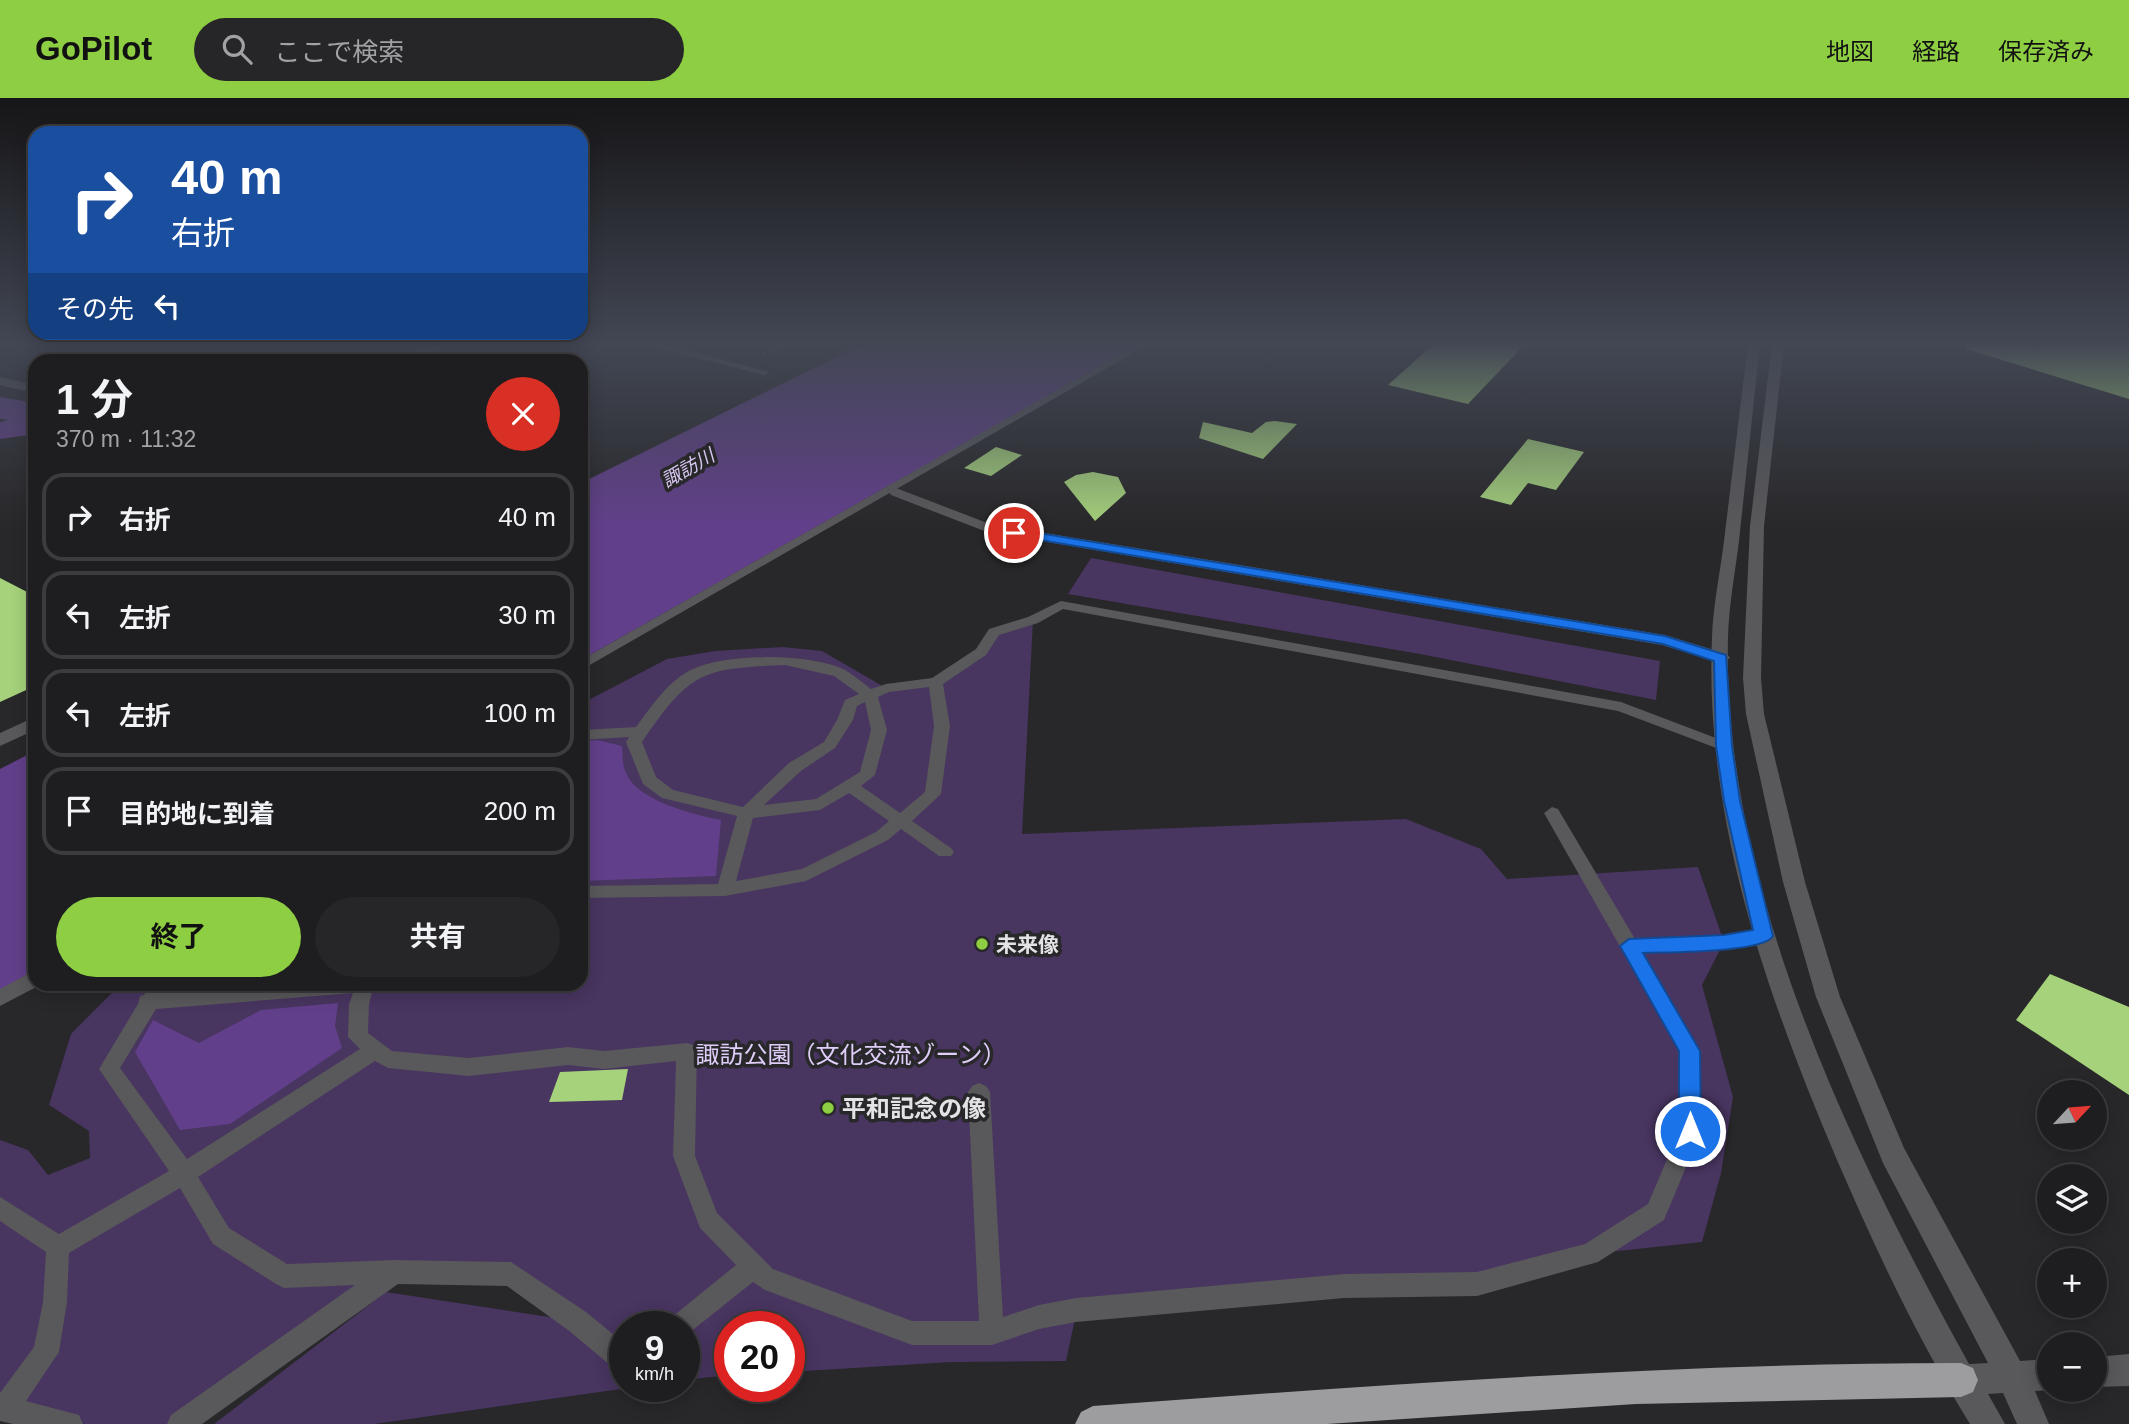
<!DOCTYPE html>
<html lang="ja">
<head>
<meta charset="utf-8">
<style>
  body { margin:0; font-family:Helvetica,"Noto Sans JP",sans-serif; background:#262628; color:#f1f3f6; height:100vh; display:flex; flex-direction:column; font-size:26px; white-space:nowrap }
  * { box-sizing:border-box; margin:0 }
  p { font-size:23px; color:#a1a2a4 }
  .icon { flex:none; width:38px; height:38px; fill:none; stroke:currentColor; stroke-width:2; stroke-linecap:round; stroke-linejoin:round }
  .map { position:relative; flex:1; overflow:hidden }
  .drawer { position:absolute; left:28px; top:256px; width:560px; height:637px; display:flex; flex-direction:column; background:#1e1d1f; border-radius:21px; box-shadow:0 4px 18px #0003,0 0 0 2px #3c3b3d }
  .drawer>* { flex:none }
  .banner { position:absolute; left:28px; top:28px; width:560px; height:214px; border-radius:21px; box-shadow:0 4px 18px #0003,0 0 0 2px #3c3b3d; background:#1a4fa0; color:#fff; overflow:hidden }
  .needle { width:46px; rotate:64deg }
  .fabs { position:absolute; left:2037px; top:982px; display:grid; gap:14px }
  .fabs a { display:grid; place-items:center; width:70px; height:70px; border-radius:50%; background:#1e1d1f; box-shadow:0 4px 18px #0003,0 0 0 2px #3c3b3d; font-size:35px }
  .speed { position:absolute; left:609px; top:1213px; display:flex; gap:14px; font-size:35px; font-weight:700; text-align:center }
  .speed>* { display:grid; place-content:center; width:91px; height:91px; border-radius:50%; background:#1e1d1f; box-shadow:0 4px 18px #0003,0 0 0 2px #3c3b3d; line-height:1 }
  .speed small { font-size:18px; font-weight:400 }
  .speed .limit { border:10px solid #d22; background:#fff; color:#111 }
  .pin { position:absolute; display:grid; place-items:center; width:60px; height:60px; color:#fff; margin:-30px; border:4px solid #fff; border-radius:50%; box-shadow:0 2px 7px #0007 }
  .me { position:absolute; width:77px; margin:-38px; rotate:0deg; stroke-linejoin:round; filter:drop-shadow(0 0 5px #0008) }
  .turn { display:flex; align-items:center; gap:24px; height:147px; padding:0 28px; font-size:32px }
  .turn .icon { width:91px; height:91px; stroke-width:2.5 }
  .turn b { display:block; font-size:49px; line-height:60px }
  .then { display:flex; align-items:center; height:66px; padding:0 28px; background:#0003; gap:14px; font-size:26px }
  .round { display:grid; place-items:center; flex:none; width:74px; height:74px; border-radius:37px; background:#262628 }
  .overview { display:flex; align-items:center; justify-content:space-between; height:119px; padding:0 28px }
  h1 { font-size:42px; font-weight:700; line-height:52px }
  .cta { display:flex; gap:14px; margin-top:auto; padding:14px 28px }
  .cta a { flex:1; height:80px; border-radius:42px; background:#8ece43; color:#111; font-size:28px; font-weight:700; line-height:80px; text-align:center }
  .cta a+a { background:#262628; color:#f1f3f6 }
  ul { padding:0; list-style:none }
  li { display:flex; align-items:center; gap:21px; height:88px; margin:0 14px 10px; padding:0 14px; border:4px solid #3c3b3d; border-radius:21px }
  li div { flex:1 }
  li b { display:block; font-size:26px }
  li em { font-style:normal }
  header { display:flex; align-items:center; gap:42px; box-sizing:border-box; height:98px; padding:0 35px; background:#8ece43; color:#111 }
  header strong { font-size:33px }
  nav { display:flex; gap:38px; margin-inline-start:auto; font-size:24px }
  .search { width:490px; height:63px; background:#262628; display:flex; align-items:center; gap:18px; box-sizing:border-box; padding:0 24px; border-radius:38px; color:#a1a2a4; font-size:26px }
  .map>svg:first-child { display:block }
  .green { fill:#483560 }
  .water { fill:#623f8b }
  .building { fill:#a5d27b }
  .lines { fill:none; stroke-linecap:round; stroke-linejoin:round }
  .path { stroke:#727173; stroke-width:2.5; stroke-dasharray:3.5 3.5; stroke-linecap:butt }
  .service { fill:#59585a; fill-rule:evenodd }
  .minor { fill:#59585a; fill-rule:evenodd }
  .tertiary { fill:#59585a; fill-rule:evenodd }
  .motorway { fill:#9d9c9f; fill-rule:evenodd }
  .route { fill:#1a73e8; stroke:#114b97; stroke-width:2 }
  .poi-dot { fill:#8ece43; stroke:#282729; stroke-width:2.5 }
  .labels { text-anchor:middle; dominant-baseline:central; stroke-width:7; stroke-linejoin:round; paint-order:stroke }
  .far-water-label { font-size:19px; font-style:italic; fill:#d8c7f2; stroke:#282729 }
  .poi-label { font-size:21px; font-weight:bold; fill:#e3e2e4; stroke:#282729; text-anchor:start }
  .near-park-label { font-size:24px; fill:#dfcef9; stroke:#282729 }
  .near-poi-label { font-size:24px; font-weight:bold; fill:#e3e2e4; stroke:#282729; text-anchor:start }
</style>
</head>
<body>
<header>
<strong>GoPilot</strong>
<div class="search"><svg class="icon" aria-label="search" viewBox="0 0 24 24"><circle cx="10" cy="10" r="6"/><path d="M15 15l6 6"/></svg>ここで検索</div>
<nav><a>地図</a><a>経路</a><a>保存済み</a></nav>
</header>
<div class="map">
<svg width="2129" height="1326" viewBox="0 0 2129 1326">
  <rect width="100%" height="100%" fill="#282729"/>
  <!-- green -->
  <path class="green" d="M1091,460L1660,563L1656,602L1420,556L1068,496Z
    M1033,522L1022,736L1406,721L1481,751L1507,781L1698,769L1724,844L1702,887L1733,999L1721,1075L1702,1144L1590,1156L1477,1186L1076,1216L1066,1263L951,1264L789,1274V1228H730V1277L684,1282V1228H625V1288H642L374,1326H214L386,1194L575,1223L511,1176L394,1174L180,1326H85L0,1310V1042L28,1052L48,1077L90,1060L89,1033L49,1007L71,936L121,886H581V606L667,561L715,553L783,549L822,553L886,590L936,584L981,554L994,534Z"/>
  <!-- water -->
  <path class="water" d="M865,245H1141L581,562V385Z
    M0,299L35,305V336L0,341V324L8,322L0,321Z
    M597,642L622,648C623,656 622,668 626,675C637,703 695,717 721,722L716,778L581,783V644Z
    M35,653V872L0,892V671Z
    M338,905L335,928L342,950L230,1026L180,1032L135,954L153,922L199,945L261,912Z"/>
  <!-- building -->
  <path class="building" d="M1435,245H1526L1468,306L1388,287Z
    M1966,245H2129V301L1966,251Z
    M1275,323L1297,326L1263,361L1199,340L1203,324L1252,335L1266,324Z
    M1528,341L1584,354L1556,392L1528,385L1511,407L1480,399Z
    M996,349L1022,357L991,378L964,370Z
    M1093,374L1118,379L1126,395L1095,423L1064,384L1076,377Z
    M0,480L35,498V588L0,604Z
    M2050,876L2129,909V997L2016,922Z
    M628,971L622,1002L549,1004L560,974Z"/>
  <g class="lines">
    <!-- path -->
    <path class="path" d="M763,256L788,245"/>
    <!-- service -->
    <path class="service" d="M1140,245H1151L581,572V562Z
      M1061,503L1621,604L1729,645L1732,648L1724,653L1719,651L1618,613L1063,511L1038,525L999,537L986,557L943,586L950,628L941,696L912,723L951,750L954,754L951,758H939L901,731L888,742L806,783L725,798L581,800V788L718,786L737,718L662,700L643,686L626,644L629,639L581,642V632L636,629C651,609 665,587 687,574C720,554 810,555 845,572C854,577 863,585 871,591L886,586L932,580L976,551L989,531L1028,519ZM785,567L834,578L859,596L845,602L837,622L824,644L789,665L743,709L673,692L656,679L642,644C690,574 701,570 785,567ZM929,589L934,628L925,694L900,715L861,688L875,677L887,632L878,599L889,594ZM865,604L871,632L860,674L816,701L764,707L801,673L835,650L853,622L857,608ZM849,695L889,723L876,734L802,771L736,783L753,720L820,712Z
      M1552,709L1558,711L1635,841L1724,837L1764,831L1771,833L1773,838L1771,843C1731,855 1685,853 1643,855L1700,953L1701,1033L1664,1122L1598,1164L1477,1198L1344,1200L1076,1224L1039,1231L992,1247H912L765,1192L753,1184L684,1239V1228H669L672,1219L736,1167L700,1130L673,1058L676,963L604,971L568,967L469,978L388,970L375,963L198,1079L229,1130L287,1166L394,1162L511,1164L586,1214L625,1246V1276L616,1272L568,1232L507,1188L398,1186L202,1326H167L171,1317L355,1187L284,1190L276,1186L213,1146L180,1090L69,1155L67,1204L59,1254L26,1303L79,1317L83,1326H13L0,1323V1295L34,1249L43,1204L46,1154L0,1123V1099L59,1136L169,1073L99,971L138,906L140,898L144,897L151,886H170L166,894L267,886H374L369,906L368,935L392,953L469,960L568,949L604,953L687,945L694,947L697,953L695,1058L717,1115L773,1171L912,1223H979L968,994L972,988L979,985L986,988L990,994L1003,1219L1039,1207L1076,1200L1344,1176L1477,1174L1585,1146L1648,1106L1679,1033L1680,954L1544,715ZM353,895L349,906L348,939L360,951L187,1061L120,970L156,911Z
      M35,872V886H42L0,908V891Z"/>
    <!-- minor -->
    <path class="minor" d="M443,245H464L408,260L402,257Z
      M639,245H659L770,274L764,277Z
      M896,390L990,426L1665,537L1727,556L1730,560L1721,565L1662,547L987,434L891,397L889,394Z"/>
    <!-- tertiary -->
    <path class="tertiary" d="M1748,245H1760C1753,311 1746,377 1739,443C1735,475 1729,507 1728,539C1722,789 1851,1052 1969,1266L1988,1265L1883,1065L1816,899L1783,784L1746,616L1743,580L1750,428L1772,245H1784L1764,428L1761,580L1764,616L1805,784L1840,899L1904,1050L2020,1263L2049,1261V1292H2052L2035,1293L2049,1326H2017L2003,1295L1988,1296L2005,1326H1970C1918,1242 1876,1152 1837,1062C1767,897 1704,721 1712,539C1713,508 1720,475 1724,443C1732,377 1740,311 1748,245Z
      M0,279L35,287V295L0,287Z
      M35,619V632L0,648V635Z
      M2129,1256V1288L2095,1289V1259Z"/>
    <!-- motorway -->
    <path class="motorway" d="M1961,1265L1973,1270L1978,1282L1973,1294L1961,1299L1636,1306L1327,1326H1075L1081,1314L1093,1308C1382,1287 1671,1265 1961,1265Z"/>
  </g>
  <!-- sky -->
  <linearGradient id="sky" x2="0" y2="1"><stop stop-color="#161517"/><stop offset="0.57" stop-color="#424754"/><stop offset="1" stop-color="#424754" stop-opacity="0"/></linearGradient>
  <rect width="2129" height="431" fill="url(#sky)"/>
  <!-- route -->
  <path class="route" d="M1014,431L1665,538L1726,557L1732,648L1740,703L1773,838C1763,855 1665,854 1643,855L1700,953L1701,1033L1698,1040L1690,1043L1682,1040L1679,1033V953L1620,848L1629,841L1724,837L1753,832L1724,703L1716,648L1714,563L1663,546L1010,437L1008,435Z"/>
  <!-- markers -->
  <g class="poi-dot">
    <circle cx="982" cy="846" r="7"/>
    <circle cx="828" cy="1010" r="7"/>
  </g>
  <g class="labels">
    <!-- far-water labels -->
    <g class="far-water-label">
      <text transform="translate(688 370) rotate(-30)">諏訪川</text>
    </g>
    <!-- poi labels -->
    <g class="poi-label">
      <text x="996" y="846">未来像</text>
    </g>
    <!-- near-park labels -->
    <g class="near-park-label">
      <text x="851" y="956">諏訪公園（文化交流ゾーン）</text>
    </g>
    <!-- near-poi labels -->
    <g class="near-poi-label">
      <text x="842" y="1010">平和記念の像</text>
    </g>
  </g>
</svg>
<div class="fabs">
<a><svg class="needle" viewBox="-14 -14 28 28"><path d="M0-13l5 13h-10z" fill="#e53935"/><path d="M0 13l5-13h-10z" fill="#a1a2a4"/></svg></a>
<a><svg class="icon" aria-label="layers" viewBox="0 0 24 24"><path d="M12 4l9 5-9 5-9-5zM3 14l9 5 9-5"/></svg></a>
<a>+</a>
<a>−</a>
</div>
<div class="speed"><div>9<small>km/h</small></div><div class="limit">20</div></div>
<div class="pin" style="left:1014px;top:435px;background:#d93025"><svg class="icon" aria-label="arrive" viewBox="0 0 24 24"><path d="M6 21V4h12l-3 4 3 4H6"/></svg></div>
<svg class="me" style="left:1690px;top:1033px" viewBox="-20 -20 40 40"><circle r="17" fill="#1a73e8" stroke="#fff" stroke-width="3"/><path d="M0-11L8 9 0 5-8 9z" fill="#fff"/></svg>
<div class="banner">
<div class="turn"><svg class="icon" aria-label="right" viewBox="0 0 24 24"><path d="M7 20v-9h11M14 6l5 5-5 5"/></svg><div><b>40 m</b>右折</div></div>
<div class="then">その先<svg class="icon" aria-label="left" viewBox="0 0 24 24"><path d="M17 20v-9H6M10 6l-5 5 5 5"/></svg></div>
</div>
<section class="drawer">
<div class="overview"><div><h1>1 分</h1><p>370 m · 11:32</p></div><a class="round" style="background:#d93025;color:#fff"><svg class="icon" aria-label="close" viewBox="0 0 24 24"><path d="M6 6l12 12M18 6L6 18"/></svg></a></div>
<ul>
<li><svg class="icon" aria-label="right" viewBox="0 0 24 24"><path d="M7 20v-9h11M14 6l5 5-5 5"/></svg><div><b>右折</b></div><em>40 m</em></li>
<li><svg class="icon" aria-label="left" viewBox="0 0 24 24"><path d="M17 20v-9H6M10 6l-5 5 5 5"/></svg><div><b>左折</b></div><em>30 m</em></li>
<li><svg class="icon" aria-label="left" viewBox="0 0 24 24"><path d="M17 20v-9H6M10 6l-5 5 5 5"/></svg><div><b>左折</b></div><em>100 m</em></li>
<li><svg class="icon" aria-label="arrive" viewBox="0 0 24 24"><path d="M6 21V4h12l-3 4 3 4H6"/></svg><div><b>目的地に到着</b></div><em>200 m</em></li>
</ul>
<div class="cta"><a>終了</a><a>共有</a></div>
</section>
</div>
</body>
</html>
